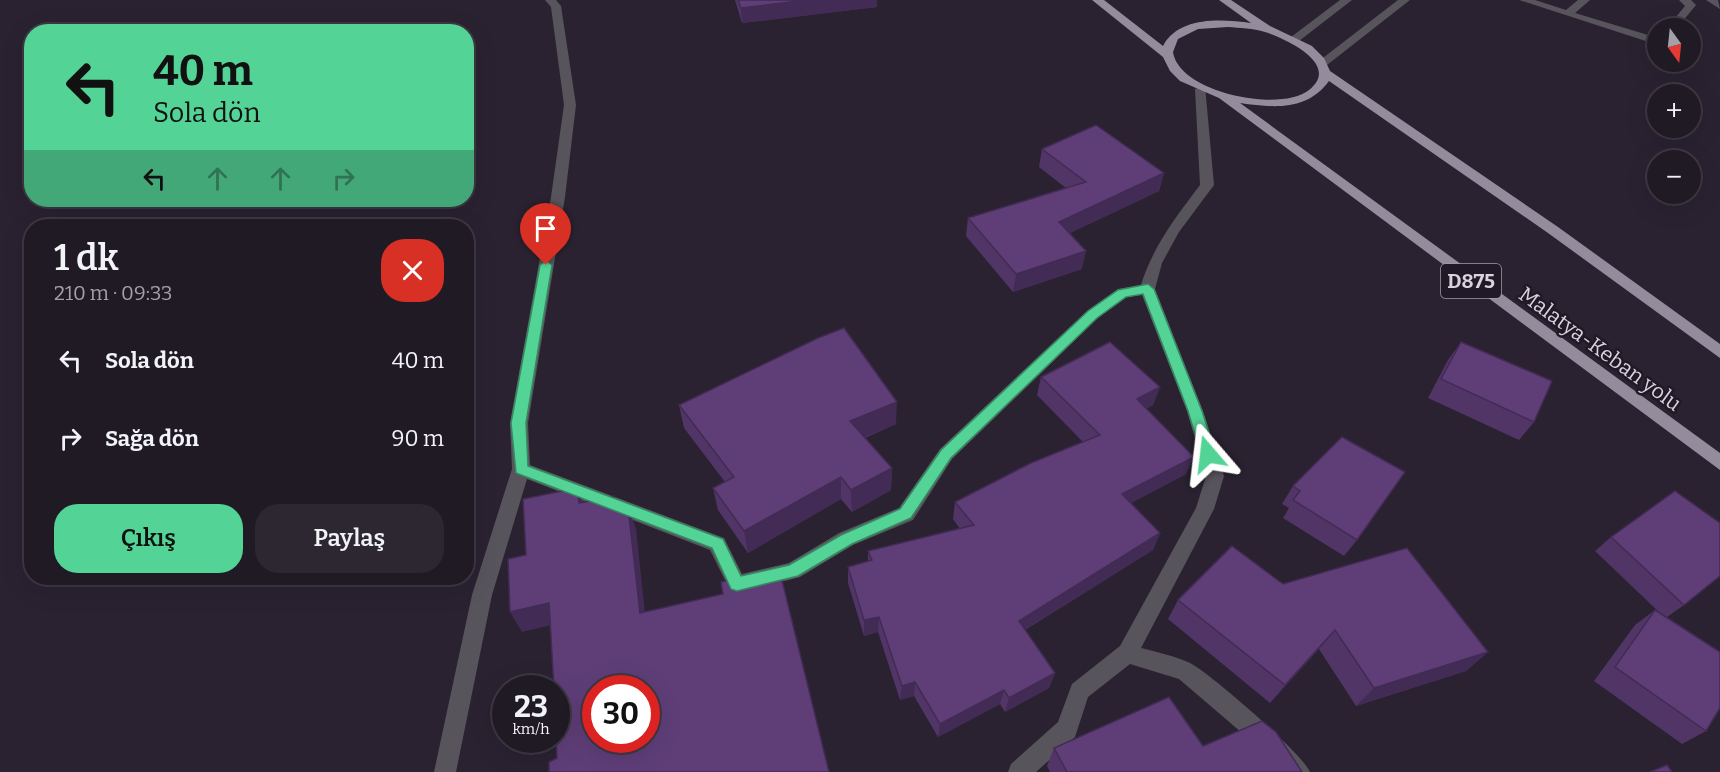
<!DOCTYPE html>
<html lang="tr">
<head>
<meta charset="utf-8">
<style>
  body { margin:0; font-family:Bitter,serif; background:#2d2732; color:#f1f3f6; height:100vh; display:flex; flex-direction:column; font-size:22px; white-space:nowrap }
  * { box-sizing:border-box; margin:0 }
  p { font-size:20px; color:#a2a1a7 }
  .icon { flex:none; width:33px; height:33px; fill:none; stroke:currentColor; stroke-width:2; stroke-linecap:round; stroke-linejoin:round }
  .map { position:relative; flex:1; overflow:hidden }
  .side { position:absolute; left:24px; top:219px; width:450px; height:366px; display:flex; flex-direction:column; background:#201a25; border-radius:24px; box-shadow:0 6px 24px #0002,0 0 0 2px #3d3842 }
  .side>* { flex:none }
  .top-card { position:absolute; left:24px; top:24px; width:450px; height:183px; border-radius:24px; box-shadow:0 6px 24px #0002,0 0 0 2px #3d3842; background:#54d396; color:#111; overflow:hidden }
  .needle { width:39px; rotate:165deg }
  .fabs { position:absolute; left:1647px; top:18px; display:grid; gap:12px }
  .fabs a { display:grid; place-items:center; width:54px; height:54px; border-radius:50%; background:#201a25; box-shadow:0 6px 24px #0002,0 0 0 2px #3d3842; font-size:30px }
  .speed { position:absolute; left:492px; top:675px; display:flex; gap:12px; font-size:30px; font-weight:700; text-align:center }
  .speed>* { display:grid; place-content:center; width:78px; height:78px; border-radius:50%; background:#201a25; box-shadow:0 6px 24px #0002,0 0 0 2px #3d3842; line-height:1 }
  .speed small { font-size:15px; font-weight:400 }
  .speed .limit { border:9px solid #d22; background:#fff; color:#111 }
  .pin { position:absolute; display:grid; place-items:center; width:51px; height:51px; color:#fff; margin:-62px -26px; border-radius:50% 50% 50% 0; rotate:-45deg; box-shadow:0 0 6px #0007 }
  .pin .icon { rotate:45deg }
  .me { position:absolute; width:66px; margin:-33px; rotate:343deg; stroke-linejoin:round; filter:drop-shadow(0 0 4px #0008) }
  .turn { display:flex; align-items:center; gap:21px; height:126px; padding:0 30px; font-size:27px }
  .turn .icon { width:78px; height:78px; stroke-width:2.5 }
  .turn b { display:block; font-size:42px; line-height:51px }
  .lanes { display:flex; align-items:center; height:57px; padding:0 30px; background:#0003; justify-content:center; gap:30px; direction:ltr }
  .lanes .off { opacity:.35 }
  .round { display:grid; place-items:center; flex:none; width:63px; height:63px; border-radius:24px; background:#2d2732 }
  .head { display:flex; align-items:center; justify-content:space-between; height:102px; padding:0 30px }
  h1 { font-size:36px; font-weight:600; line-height:45px }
  .action { display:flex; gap:12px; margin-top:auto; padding:12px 30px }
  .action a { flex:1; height:69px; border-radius:24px; background:#54d396; color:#111; font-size:24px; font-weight:600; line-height:69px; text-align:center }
  .action a+a { background:#2d2732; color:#f1f3f6 }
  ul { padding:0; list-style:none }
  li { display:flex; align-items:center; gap:18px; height:78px; padding:0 30px }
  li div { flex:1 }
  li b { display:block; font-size:22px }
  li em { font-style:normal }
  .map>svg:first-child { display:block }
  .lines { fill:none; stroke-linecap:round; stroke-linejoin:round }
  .service { fill:#58545c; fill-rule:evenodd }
  .minor { fill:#58545c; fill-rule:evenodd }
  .trunk { fill:#948b9c; fill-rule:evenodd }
  .wall { fill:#523567 }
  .shaded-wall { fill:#422b54 }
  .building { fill:#5f3e78; stroke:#422b54; stroke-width:1.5; fill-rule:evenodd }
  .route { fill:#54d396; stroke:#378962; stroke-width:1.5 }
  .labels { text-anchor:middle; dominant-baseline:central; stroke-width:5; stroke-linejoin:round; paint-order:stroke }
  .shield { fill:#211927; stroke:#a19ba6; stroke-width:1.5 }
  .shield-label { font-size:20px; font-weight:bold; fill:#d8d3dd }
  .street-label { font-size:21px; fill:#d8d3dd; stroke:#211927 }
</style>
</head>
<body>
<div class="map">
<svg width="1720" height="772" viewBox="0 0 1720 772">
  <rect width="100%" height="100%" fill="#2a2231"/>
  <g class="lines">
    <!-- service -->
    <path class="service" d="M1519,0H1535L1566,10L1578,0H1590L1575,13L1658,38V45Z
      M1679,0H1691L1696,5L1677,28H1667L1685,6Z"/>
    <!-- minor -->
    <path class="minor" d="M545,0H556L561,6L576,105L565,197L528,423L530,465L724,538L742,574L789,563L839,533L899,508L940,449L1088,310L1118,289L1141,285C1153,246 1176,217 1200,185L1195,89L1205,86L1214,185L1179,232L1162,263L1155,289L1203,411L1224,476L1214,509L1141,648C1157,652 1175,656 1190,663C1210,673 1302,753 1310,772H1284L1269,756L1179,679L1130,664L1088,697L1075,737L1036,772H1008L1011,764L1058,722L1072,684L1120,646L1196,508L1206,476L1187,411L1142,295L1127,297L1098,318L952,459L913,520L853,545L800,577L737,593L730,590L710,550L527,479L492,595L456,772H434L472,595L512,469L510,423L551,197L564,105L551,7Z
      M1340,0H1352L1299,41H1291V37Z
      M1398,0H1410L1327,65H1319V61Z
      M1706,0H1718L1720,9Z"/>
    <!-- trunk -->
    <path class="trunk" d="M1092,0H1104L1163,46C1179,16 1221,19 1251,23L1219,0H1231L1270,26L1312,46L1324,58L1330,71L1558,227L1720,344V358L1548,233L1329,81C1307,111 1274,108 1240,103L1720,453V470L1219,98L1180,81L1170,71L1163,57ZM1228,27C1240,28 1253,28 1265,32C1284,38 1342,64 1309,90C1281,113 1179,93 1173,52L1178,39L1198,29Z"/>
  </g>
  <!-- wall -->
  <path class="wall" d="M735,0H877V7L742,23Z
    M1042,149L1164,173L1159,191L1070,233L1082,269L1013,292L966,236L968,218L1066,188L1039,167Z
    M1461,342L1534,422L1519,440L1428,398L1448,360Z
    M1041,377L1160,387L1153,405L1146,409L1186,474L1131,503L1160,533L1153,550L1025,630L1055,673L1049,688L1005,712L1000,704L938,737L914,696L900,700L878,632L864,636L848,583V567L868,561V551L960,529L953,519L955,502L1083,442L1037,395Z
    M679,405L896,424L865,438L892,468L891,490L852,512L841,499L748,553L718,510L713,488L725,482L684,428Z
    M1342,437L1357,540L1344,556L1283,518L1289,508L1282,504L1293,486Z
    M1611,537L1684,605L1667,617L1720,652V709L1706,731L1682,744L1594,681L1635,625L1655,610L1660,613L1595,551Z
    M1283,584L1488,652L1466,671L1356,706L1319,649L1270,703L1168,619L1178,600Z
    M1203,746L1302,772H1050L1047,766L1054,748Z"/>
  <!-- shaded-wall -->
  <path class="shaded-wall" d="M807,0H877V7L742,23L741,8Z
    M1164,173L1159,191L1055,240L1059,222Z
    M1086,251L1082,269L1013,292L1016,274Z
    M1160,387L1153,405L1131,417L1137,399Z
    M897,402L896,424L850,443V421Z
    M1194,457L1186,474L1116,511L1122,494Z
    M892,468L891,490L852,512L851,490Z
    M841,477V499L748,553L744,531Z
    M577,488L586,510L579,503Z
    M628,507L636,528L647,633L640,613Z
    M1160,533L1153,550L1014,636L1019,621Z
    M549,603L560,623L522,632L510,612Z
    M879,617L878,632L864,636V620Z
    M1335,630L1319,649L1270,703L1285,685Z
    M1488,652L1466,671L1356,706L1374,688Z
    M1055,673L1049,688L1005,712L1009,698Z
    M915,682L914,696L900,700L902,686Z
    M1004,690L1000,704L938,737L940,724Z"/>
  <!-- building -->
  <path class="building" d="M738,0H807L741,8Z
    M1096,125L1164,173L1059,222L1086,251L1016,274L968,218L1086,182L1042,149Z
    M844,328L897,402L850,421L892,468L851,490L841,477L744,531L713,488L734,477L679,405L818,338Z
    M1110,342L1160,387L1137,399L1194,457L1122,494L1160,533L1019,621L1055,673L1009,698L1004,690L940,724L915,682L902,686L879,617L864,620L848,567L872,560L868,551L974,525L955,502L1031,463L1100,435L1041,377Z
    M1461,342L1552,381L1534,422L1441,379Z
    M1342,437L1405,472L1357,540L1293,500L1300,491L1293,486Z
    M577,488L579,503L614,496L617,509L628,507L640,613L723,594L721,582L779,568L829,772H549V762L557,758L556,740V688H554L549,603L510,612L508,559L526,555L523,499ZM596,688H646V740H596Z
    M1675,491L1720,523V576L1684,605L1611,537Z
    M1232,546L1283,584L1407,548L1488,652L1374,688L1335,630L1285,685L1178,600Z
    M1655,610L1720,652V708L1706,731L1615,667Z
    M1169,697L1203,746L1262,721L1276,732L1302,772H1067L1054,748Z
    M1667,765L1672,772H1650Z"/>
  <!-- route -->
  <path class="route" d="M546,261L552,265L526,423L528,466L723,539L741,576L789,565L841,535L900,509L941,450L1088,311L1118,290L1148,284L1154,289L1202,411L1216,454L1208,460L1201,454L1188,411L1143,294L1126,297L1097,318L951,458L911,518L852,544L798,576L737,591L731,589L712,548L516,473L511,423L540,265Z"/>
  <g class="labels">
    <!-- shield labels -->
    <rect class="shield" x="1441" y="264" width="60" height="34" rx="4.5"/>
    <g class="shield-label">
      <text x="1471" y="281">D875</text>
    </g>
    <!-- street labels -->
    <g class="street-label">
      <text transform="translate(1600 349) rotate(36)">Malatya-Keban yolu</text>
    </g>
  </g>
</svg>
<div class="fabs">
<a><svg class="needle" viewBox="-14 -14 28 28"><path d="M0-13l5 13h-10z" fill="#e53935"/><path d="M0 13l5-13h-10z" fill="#a2a1a7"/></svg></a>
<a>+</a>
<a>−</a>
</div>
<div class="speed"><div>23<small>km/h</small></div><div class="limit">30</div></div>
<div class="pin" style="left:546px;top:265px;background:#d93025"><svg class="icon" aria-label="arrive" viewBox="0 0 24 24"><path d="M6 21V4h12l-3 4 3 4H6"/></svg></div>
<svg class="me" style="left:1208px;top:454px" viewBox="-20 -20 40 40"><path d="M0-17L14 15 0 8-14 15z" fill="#54d396" stroke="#fff" stroke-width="4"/></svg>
<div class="top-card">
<div class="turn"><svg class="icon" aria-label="left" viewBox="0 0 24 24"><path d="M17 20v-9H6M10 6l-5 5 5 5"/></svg><div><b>40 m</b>Sola dön</div></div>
<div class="lanes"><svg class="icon" aria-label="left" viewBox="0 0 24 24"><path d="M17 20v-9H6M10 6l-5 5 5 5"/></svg><svg class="icon off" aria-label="ahead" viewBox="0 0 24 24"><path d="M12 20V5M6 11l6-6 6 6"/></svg><svg class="icon off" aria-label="ahead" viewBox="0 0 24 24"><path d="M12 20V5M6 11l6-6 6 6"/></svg><svg class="icon off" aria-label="right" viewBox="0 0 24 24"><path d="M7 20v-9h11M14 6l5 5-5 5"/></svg></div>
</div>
<section class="side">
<div class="head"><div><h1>1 dk</h1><p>210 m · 09:33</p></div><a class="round" style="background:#d93025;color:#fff"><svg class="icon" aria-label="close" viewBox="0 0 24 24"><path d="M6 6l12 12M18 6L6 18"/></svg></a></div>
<ul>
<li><svg class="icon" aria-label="left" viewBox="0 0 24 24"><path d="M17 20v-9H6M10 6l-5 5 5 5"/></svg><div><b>Sola dön</b></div><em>40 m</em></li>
<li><svg class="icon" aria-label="right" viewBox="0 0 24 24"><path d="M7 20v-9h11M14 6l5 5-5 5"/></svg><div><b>Sağa dön</b></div><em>90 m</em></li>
</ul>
<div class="action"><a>Çıkış</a><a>Paylaş</a></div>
</section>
</div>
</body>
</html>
